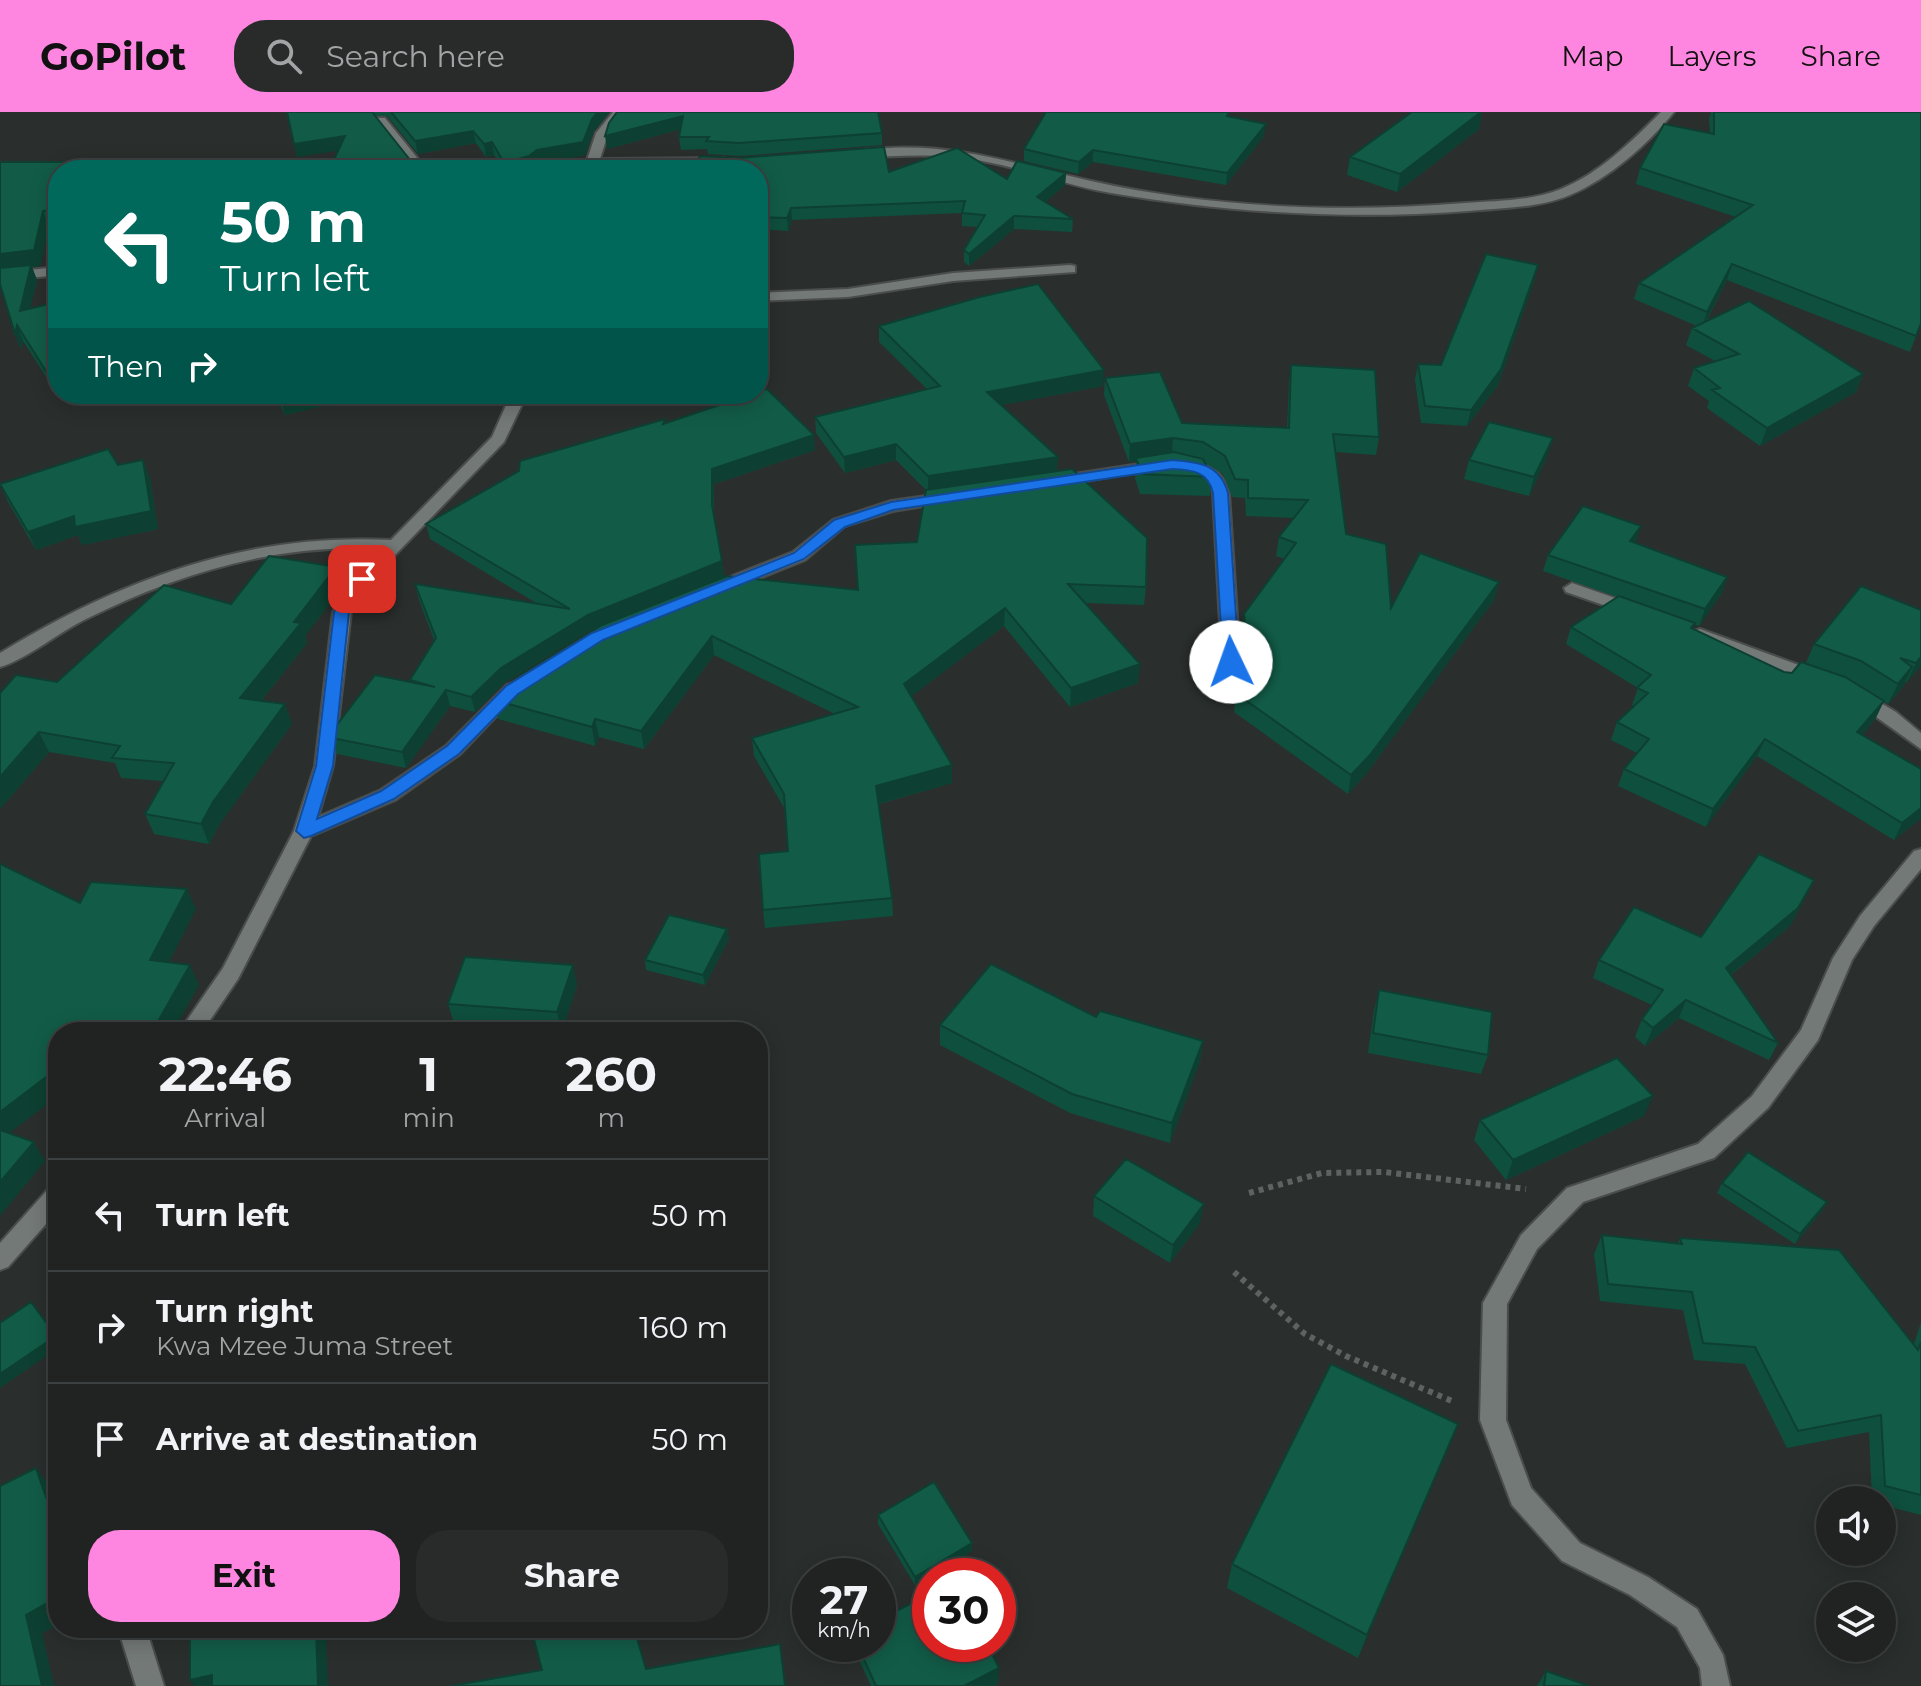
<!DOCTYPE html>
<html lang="en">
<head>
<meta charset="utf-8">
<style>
  body { margin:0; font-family:Montserrat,sans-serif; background:#282b2a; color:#f1f3f6; height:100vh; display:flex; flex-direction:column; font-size:30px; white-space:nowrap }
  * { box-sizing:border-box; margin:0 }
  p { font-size:26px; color:#a2a4a5 }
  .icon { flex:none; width:44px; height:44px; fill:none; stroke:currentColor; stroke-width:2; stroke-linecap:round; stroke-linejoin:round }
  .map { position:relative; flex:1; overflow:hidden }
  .panel { position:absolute; left:48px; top:910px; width:720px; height:616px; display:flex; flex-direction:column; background:#202322; border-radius:32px; box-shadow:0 4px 20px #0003,0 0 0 2px #3d4040 }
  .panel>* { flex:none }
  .banner { position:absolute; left:48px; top:48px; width:720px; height:244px; border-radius:32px; box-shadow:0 4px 20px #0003,0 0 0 2px #3d4040; background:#00695c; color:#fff; overflow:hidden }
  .fabs { position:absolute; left:1816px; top:1374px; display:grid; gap:16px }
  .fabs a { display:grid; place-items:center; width:80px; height:80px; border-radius:50%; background:#202322; box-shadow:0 4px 20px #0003,0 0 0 2px #3d4040; font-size:40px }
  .speed { position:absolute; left:792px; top:1446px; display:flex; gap:16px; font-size:40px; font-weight:700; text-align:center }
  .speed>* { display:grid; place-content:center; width:104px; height:104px; border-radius:50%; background:#202322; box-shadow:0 4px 20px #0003,0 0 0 2px #3d4040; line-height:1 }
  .speed small { font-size:20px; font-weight:400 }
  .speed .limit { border:12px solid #d22; background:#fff; color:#111 }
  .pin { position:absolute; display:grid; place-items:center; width:68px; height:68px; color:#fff; margin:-34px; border-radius:16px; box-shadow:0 4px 12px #0006 }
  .me { position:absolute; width:88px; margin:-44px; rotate:357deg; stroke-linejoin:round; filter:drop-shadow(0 0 6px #0008) }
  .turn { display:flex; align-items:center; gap:28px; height:168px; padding:0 40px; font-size:36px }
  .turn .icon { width:104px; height:104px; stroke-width:2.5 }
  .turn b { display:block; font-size:56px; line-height:68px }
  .then { display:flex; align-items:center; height:76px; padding:0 40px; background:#0003; gap:16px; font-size:30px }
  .eta { display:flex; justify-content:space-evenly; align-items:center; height:136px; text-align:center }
  .eta b { font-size:48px; font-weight:700; line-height:56px }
  .action { display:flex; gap:16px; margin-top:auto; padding:16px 40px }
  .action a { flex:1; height:92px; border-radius:32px; background:#fe86e1; color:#111; font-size:32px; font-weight:700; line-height:92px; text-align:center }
  .action a+a { background:#282b2a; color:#f1f3f6 }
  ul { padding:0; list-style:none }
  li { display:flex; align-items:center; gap:24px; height:112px; padding:0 40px; border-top:2px solid #3d4040 }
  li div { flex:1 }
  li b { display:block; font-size:30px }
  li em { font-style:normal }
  header { display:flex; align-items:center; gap:48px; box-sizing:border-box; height:112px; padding:0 40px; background:#fe86e1; color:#111 }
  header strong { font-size:38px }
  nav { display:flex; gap:44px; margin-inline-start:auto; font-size:28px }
  .search { width:560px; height:72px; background:#282b2a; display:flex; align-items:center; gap:20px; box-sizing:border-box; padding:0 28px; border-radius:32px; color:#a2a4a5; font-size:30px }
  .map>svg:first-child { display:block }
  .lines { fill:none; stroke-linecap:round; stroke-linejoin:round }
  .street-casing { stroke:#4a4d4c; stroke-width:4 }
  .path { stroke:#5e6361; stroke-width:6; stroke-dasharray:5 5; stroke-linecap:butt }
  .street { fill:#737977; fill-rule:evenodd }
  .wall { fill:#0f4f3d }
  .shaded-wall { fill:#0d4032 }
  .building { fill:#125c47; stroke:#0d4032; stroke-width:2 }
  .route { fill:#1a73e8; stroke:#114b97; stroke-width:2 }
</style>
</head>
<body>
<header>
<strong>GoPilot</strong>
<div class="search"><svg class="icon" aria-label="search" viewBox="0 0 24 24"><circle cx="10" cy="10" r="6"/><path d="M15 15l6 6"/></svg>Search here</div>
<nav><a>Map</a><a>Layers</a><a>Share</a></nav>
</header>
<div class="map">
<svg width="1921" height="1574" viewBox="0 0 1921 1574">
  <rect width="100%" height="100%" fill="#2a2f2d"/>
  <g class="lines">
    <!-- street casing -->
    <g class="street-casing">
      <path id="street" d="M613,0H625L608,22L600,47L724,46L730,50L724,54L655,52L597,55L596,58H534L540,54L587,48L596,21Z
        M1661,0H1674C1647,33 1610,66 1570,83C1539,96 1502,96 1469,99C1349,108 1229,101 1111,81C1069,74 1029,58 987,50C945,41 903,43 860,46L854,42C862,36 877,37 888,36C960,32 1022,54 1091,69C1212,96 1342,101 1465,91C1496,89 1531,89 1561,77C1600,61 1631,30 1661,0Z
        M377,6H385L427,58H414L377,12Z
        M1070,153L1075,154V160L953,169L848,185L758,189V181L848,177L953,161Z
        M58,155V163L0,169V161Z
        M511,282H527L504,330L369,470L351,500L333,654L318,705L381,678L446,634L507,573L513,571L522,577L460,642L395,688L311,724L238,867L202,920H179L223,856L294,719L315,654L333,500L356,463L382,437C277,431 179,461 86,507C61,519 25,548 0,555V541C119,468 249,420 391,428L492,325Z
        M1172,347C1199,349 1221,352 1229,381L1240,550L1237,554L1231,556L1222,550L1213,381C1210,370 1205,362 1194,358C1167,350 1086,370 1055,375L1047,370L1055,365Z
        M948,381L954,383V389L893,399L845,414L805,448L727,479L721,480L713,475L715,471L793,440L833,408L891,389Z
        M1572,471L1638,494L1641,498L1632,503L1566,480L1564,476Z
        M1700,517L1826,563L1829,567L1826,571H1814L1694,527L1691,523L1694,519Z
        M1857,577L1896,600L1921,621V637L1851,587L1848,583Z
        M1921,737V757L1874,814L1852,848L1818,928L1768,996L1714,1046L1583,1090L1537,1137L1507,1192L1506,1308L1531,1376L1580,1431L1648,1465L1697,1497L1723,1543L1730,1574H1702L1700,1556L1677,1515L1630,1483L1562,1449L1512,1393L1480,1308L1483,1191L1521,1123L1567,1076L1698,1032L1752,984L1801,918L1833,846L1860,804L1914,739Z
        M58,1072V1124L50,1121L46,1112L8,1155L0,1158V1131L50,1075Z
        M118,1516H146L164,1574H136Z"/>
    </g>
    <!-- path -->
    <path class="path" d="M1249,1081L1322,1061L1384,1060L1526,1077
      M1234,1160L1305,1222L1346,1244L1452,1289"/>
    <!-- street -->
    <use href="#street" class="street"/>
  </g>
  <!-- wall -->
  <path class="wall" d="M287,0H610L594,19L585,43L540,51L532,57L527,58H503L494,43L486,45L476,31L418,42L387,4H375L412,58H332L338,38L297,45Z
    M617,0L882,21V33L740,44L708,42L707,37L681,38L679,25L681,17L607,37Z
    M1711,0H1921V211L1910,240L1727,168L1706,210L1863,262L1856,280L1760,334L1707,296L1709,289L1688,274L1694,256L1715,249L1686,233L1692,216L1697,214L1634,187L1639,171L1736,105L1636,72L1640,56L1710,21L1709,7Z
    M1232,5L1264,24L1226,73L1093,50L1078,62L1024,49V37Z
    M1479,17L1397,80L1347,63L1350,45Z
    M0,50H73L76,58H58V114L49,115L40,154L32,155L37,168L30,196L58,190V282H79L61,288L23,229L21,237L15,222Z
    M758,58L889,60L1007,67L1066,61L1065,73L1045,90L1073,107L1072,120L1014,117L969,154L964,150V138L978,115L962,114V101L792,108L788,119L758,117Z
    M1534,169L1498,273L1467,314L1421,311L1415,268L1418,252L1441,253Z
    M879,214L1103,274L1001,293L1057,359L1146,475L1144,493L1085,491L1138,571L1070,595L1004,514L911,584L952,653V671L879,692L892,786L893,804L765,816L763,798L788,739L786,699L754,644L752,626L835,602L714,543L644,637L599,625L595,634L498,607L494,588L601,514L590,518L504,571L475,600L450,594L406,656L337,642L332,626L410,570V568L434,528L419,488L415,472L538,492L430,427L426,412L666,312L815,338L714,372V403L724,465L858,478L917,430L926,378L896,348L845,361L816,321L815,305L927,277L879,230Z
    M1291,253L1379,325L1376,343L1335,340L1346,422L1391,496L1494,488L1366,662L1348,682L1234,600L1237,556L1240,537L1242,535L1241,520L1244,502L1285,447L1276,444L1279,425L1294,406L1246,404L1245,386L1232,385L1223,362L1205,351L1212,365L1210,384L1140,382L1135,366L1136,349L1129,350L1104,283L1105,266L1182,311L1287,316L1289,270Z
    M275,282H345L347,288L285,303Z
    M1547,345L1529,384L1464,367L1469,348Z
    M118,353L150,366L158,417L82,433L78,423L36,438L8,390L0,372Z
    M1635,431L1722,481L1699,514L1694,512L1693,517L1784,560L1792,561L1806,551L1814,532L1861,474L1921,554L1906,571L1905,570L1903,575L1888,592L1850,569L1876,606L1862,623L1921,706L1894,728L1757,644L1706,715L1618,674L1624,657L1637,641L1611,628L1617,610L1634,594L1632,593L1638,576L1566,532L1571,515L1617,485L1543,459L1548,443Z
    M342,475L305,524L307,531L261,589L292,612L221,710L209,732L154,722L145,702L163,669L121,666L115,651L49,640L0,697L57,570L231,492Z
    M1814,768L1790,814L1731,863L1778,931L1769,948L1679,906L1645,934L1635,925L1642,907L1652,893L1593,866L1599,848L1701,825Z
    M727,817L729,827L705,873L646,858L645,848Z
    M577,873L562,920L454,911L448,892Z
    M1379,878L1488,943L1481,962L1368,941L1374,898Z
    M1096,905L1203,929L1200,949L1170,1031L1070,1001L940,933V913Z
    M1644,1004L1506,1068L1474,1028L1480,1008Z
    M1722,1071L1827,1090L1821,1100L1795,1132L1717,1081Z
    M1094,1084L1200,1111L1170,1151L1093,1104Z
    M1602,1123L1678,1131L1680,1126L1914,1232L1921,1210V1403L1882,1393V1388H1872L1869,1320L1787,1336L1745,1252L1694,1248L1683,1198L1600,1189L1594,1142Z
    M1447,1338L1358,1546L1227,1476L1232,1452Z
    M878,1403L972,1431V1439L915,1473L878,1412Z
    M853,1532H878L998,1572L994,1574H871L854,1537Z
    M1546,1559L1589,1574H1537Z"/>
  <!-- shaded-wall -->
  <path class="shaded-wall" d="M598,0H610L594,19L585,43L540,51L532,57L527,58H505L504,51L592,7Z
    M1482,0L1479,17L1397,80L1400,62Z
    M683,4L685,16L607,37L605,24Z
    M1266,12L1264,24L1226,73L1227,61Z
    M473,19L476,31L418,42L415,29Z
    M345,24L348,37L297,45L294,32Z
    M492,30L494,43L486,45L484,32Z
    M1093,38V50L1078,62L1079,50Z
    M1066,61L1065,73L1036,98L1037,85Z
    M791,96L792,108L788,119L787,106Z
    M43,99L49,115L40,154L32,155L37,168L26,214L0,159V142Z
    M1014,104V117L969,154V142Z
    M1732,152L1727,168L1702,216L1707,200Z
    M1538,153L1534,169L1498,273L1467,314L1471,298Z
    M17,213L23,229L21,237L15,222Z
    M1104,258L1103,274L987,296V280Z
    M1863,262L1856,280L1760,334L1767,316Z
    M58,282H79L61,288Z
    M295,282H345L347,288L285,303L280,286Z
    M814,323L815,338L714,372L713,408L712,393V357Z
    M1173,326L1172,344L1136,346V349L1129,350L1130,332Z
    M1553,326L1547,345L1529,384L1534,365Z
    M896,332V348L845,361L844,345Z
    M1058,345L1057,361L928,380V364Z
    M143,348L150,366L158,417L82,433L78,423L36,438L28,420Z
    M1641,414L1636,430L1630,429Z
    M722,449L724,465L590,518L504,571L475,600L471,585L501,556L588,503Z
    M336,455L342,475L305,524L307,531L247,606L240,586L294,510Z
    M1727,465L1722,481L1699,514L1705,497Z
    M1499,470L1494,488L1366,662L1348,682L1351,663Z
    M1005,496L1004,514L904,590V572Z
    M712,524L714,543L644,637L641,619Z
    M1921,545V554L1906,571L1916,551Z
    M1140,552L1138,571L1070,595L1071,576Z
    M1912,555L1903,575L1888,592L1898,572Z
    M446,578L450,594L406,656L402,640Z
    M1884,589L1876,606L1850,637L1857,620Z
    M285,592L292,612L221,710L209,732L201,712L213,690Z
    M595,607L599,625L595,634L592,615Z
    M39,620L49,640L0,697V665Z
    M1765,627L1757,644L1706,715L1713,697Z
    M952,653V671L877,692L876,674Z
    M1921,696V706L1894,728L1902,711Z
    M1814,768L1790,814L1718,873L1726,856Z
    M187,777L196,797L160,868L150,848Z
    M727,817L729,827L705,873L703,863Z
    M190,853L199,873L173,920H152Z
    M573,853L577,873L562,920L557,900Z
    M1686,888L1679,906L1645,934L1653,916Z
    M1203,929L1200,949L1170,1031L1172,1011Z
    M58,956V984L0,1028V1000Z
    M1653,984L1644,1004L1506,1068L1513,1048Z
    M34,1030L45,1049L0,1104V1070Z
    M1827,1090L1821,1100L1795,1132L1800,1122Z
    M1204,1092L1200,1111L1170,1151L1173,1133Z
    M56,1224L58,1226V1236L0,1276V1262Z
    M1458,1312L1447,1338L1358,1546L1367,1523Z
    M36,1356L51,1376L58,1395V1420Z
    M972,1431V1439L915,1473V1465Z
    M58,1485V1513L42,1521L54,1574H42L26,1503Z
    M316,1516H368L326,1525L328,1574H318Z
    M999,1556L998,1572L994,1574H964Z
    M212,1563L221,1574H195L190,1568Z"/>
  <!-- building -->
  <path class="building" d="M287,0H372L410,48L408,54L387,55L388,58H332L331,54L345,24L294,32Z
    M391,0H598L592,7L583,30L537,38L529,44L504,51L492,30L484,32L473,19L415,29Z
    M617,0H878L882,21L739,31L706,29L709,25H679L683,4L605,24L609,11Z
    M1046,0H1229L1227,4L1266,12L1227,61L1093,38L1079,50L1024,37Z
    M1412,0H1481L1400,62L1350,45Z
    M1714,0H1921V211L1916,224L1732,152L1707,200L1639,171L1753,93L1640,56L1664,12L1714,22Z
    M884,35L889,60L957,36L1007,67L1017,49L1066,61L1037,85L1073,107L1014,104L969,142L964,138L985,103L962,101L965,89L791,96L787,106L758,105V58H694L700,44L739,46Z
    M0,50H73L71,58H58V98L43,99L34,138L0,142Z
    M1486,142L1538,153L1501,257L1471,298L1425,294L1418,252L1441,253Z
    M31,153L20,199L58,190V271L54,272L17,213L15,222L0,172V156Z
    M1038,172L1104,258L987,280L1058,345L928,364L896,332L844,345L815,305L940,274L879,214L980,185Z
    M1749,189L1863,262L1767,316L1712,278L1720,276L1694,256L1739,242L1692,216Z
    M1291,253L1375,258L1379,325L1333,322L1346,422L1386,432L1391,496L1420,441L1499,470L1370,643L1351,663L1237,582L1240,537L1246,531L1244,502L1296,431L1279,425L1308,388L1248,386V368L1235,367L1225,344L1203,330L1173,326L1130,332L1105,266L1160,260L1182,311L1289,316Z
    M767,277L814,323L712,357V393L722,449L588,503L501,556L471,585L446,578L402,640L332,626L333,618L375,563L435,575L410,568L436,526L415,472L570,497L426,412L519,359L520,349L665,307L663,312L752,282H758V280Z
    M278,282H295L280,286Z
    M1489,310L1553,326L1534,365L1469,348Z
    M108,337L118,353L143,348L151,399L75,415L74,404L28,420L0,372Z
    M1174,340L1203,347L1212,365L1142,362L1136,346Z
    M1072,357L1147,426L1146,475L1068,472L1140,552L1071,576L1005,496L904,572L952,653L876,674L892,786L763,798L759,742L788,739L784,682L752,626L858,595L712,524L641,619L595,607L592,615L494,588L516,566L602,513L727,464L858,478L855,433L917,430L926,378Z
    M1583,394L1641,414L1630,429L1727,465L1705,497L1548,443Z
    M269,444L336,455L294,510L301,511L240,586L285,592L213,690L201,712L145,702L174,651L112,646L120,634L39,620L0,665V581L16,563L57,570L164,473L231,492Z
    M1861,474L1921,498V545L1916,551L1900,546L1912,555L1898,572L1861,549L1814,532Z
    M1619,484L1695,511L1691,516L1784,560L1792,561L1801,550L1845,565L1884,589L1857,620L1921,657V696L1902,711L1765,627L1713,697L1624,657L1649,627L1617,610L1648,581L1637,576L1651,563L1571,515Z
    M1759,742L1814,768L1798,796L1726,856L1778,931L1686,888L1653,916L1642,907L1663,878L1599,848L1634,795L1701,825Z
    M0,752L80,791L91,770L187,777L150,848L190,853L152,920H58V956L0,1000Z
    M669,803L727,817L703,863L645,848Z
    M465,845L573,853L557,900L448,892Z
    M991,852L1096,905L1100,899L1203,929L1172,1011L1072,982L940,913Z
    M1379,878L1492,900L1488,943L1373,921Z
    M1617,946L1653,984L1513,1048L1480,1008Z
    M0,1018L34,1030L0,1070Z
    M1748,1040L1827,1090L1800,1122L1722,1071Z
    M1126,1047L1204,1092L1173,1133L1094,1084Z
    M1602,1123L1682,1132L1680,1126L1839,1138L1918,1238L1921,1230V1383L1885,1374L1881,1303L1798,1319L1755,1235L1703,1231L1692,1180L1608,1172Z
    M31,1190L56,1224L0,1262V1211Z
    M1331,1252L1458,1312L1367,1523L1232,1452Z
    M36,1356L58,1420V1485L26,1503L42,1574H0V1374Z
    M934,1370L972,1431L915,1465L878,1403Z
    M930,1482V1532H987L999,1556L964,1574H876L857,1532H878V1508Z
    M190,1516H316L318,1574H212V1563L190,1568Z
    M531,1516H634L646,1557L780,1532L785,1574H451L542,1558Z
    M1546,1559L1589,1574H1544Z"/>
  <!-- route -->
  <path class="route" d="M1172,348C1199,350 1220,352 1228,381L1239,550L1236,554L1231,555L1223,550L1213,381C1208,359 1192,358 1172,357L893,398L845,415L804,447L603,528L518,582L459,642L394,687L311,724L304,726L296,719L316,654L334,500L356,464L362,463L369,467L349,500L333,654L317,707L381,679L447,634L506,574L592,521L794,441L834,408L891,390Z"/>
</svg>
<div class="fabs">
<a><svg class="icon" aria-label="sound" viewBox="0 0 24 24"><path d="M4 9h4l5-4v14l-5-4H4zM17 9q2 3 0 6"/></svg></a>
<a><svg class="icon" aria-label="layers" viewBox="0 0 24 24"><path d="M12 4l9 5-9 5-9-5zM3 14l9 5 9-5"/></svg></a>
</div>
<div class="speed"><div>27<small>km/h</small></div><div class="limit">30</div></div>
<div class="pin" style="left:362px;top:467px;background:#d93025"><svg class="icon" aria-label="arrive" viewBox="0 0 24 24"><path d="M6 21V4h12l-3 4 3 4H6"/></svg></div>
<svg class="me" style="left:1231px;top:550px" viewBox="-20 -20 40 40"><circle r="19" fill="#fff"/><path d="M0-13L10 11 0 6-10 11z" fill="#1a73e8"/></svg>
<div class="banner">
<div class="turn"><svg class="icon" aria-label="left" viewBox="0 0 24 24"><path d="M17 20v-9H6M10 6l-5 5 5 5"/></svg><div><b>50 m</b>Turn left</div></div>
<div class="then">Then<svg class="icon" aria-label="right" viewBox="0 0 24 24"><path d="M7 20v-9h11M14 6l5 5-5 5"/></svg></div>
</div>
<section class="panel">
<div class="eta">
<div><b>22:46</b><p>Arrival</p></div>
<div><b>1</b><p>min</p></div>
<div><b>260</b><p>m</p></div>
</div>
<ul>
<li><svg class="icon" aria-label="left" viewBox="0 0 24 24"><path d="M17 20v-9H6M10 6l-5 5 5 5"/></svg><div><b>Turn left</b></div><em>50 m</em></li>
<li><svg class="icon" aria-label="right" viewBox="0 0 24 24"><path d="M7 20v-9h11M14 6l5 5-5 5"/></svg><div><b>Turn right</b><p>Kwa Mzee Juma Street</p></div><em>160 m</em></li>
<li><svg class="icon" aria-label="arrive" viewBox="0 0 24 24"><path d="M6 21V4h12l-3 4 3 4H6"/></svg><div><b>Arrive at destination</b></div><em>50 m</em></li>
</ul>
<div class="action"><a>Exit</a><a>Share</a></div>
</section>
</div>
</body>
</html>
